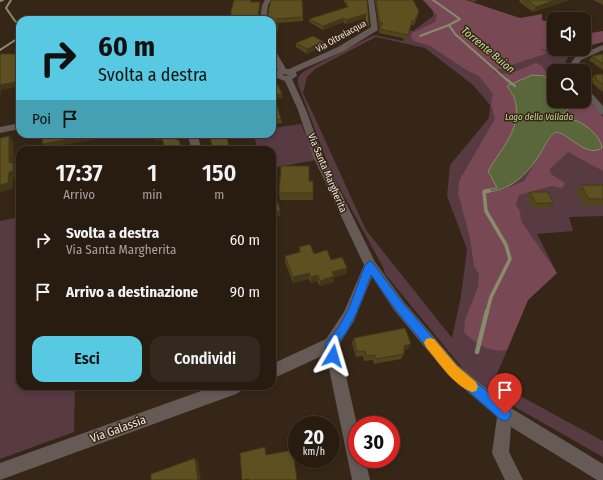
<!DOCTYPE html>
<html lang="it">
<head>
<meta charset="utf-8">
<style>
  body { margin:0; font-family:"Fira Sans Condensed",sans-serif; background:#34291f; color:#f1f3f6; height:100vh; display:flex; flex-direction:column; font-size:15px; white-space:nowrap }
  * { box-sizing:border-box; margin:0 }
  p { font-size:13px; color:#a5a19f }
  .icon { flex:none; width:22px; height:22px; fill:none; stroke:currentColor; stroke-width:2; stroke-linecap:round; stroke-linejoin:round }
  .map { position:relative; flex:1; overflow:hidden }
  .side { position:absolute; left:16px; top:146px; width:260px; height:244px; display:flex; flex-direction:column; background:#281c11; border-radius:12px; box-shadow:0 2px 6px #0003,0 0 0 1px #443a31 }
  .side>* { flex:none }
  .guide { position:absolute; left:16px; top:16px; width:260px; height:122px; border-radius:12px; box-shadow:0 2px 6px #0003,0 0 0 1px #443a31; background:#57c9e2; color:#111; overflow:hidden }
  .tools { position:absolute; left:547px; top:12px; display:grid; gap:8px }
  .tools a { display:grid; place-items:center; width:44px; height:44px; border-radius:8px; background:#281c11; box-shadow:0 2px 6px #0003,0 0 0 1px #443a31; font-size:20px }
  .speed { position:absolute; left:288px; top:416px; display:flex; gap:8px; font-size:20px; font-weight:700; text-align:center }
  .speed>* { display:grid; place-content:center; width:52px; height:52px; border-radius:50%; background:#281c11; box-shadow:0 2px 6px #0003,0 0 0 1px #443a31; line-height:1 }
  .speed small { font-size:10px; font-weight:400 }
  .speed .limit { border:6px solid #d22; background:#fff; color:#111 }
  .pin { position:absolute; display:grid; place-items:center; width:34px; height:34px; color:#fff; margin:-41px -17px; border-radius:50% 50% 50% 0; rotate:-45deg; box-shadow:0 0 4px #0007 }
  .pin .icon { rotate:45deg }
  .me { position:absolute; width:44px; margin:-22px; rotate:7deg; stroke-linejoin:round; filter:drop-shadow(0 0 3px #0008) }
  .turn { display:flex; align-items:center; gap:14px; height:84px; padding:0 16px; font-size:18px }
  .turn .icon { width:52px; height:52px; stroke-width:2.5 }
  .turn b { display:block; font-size:28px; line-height:34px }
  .then { display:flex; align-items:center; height:38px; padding:0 16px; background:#0003; gap:8px; font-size:15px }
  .eta { display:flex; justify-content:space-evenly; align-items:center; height:68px; text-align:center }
  .eta b { font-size:24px; font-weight:600; line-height:28px }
  .action { display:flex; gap:8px; margin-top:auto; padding:8px 16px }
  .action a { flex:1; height:46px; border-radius:12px; background:#57c9e2; color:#111; font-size:16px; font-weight:600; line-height:46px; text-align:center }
  .action a+a { background:#34291f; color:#f1f3f6 }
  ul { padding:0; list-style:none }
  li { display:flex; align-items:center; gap:12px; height:52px; padding:0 16px }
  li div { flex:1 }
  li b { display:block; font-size:15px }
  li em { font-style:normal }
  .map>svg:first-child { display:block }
  .green { fill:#583a42; fill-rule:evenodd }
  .forest { fill:#784855 }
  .water { fill:#59673b; stroke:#878d6b }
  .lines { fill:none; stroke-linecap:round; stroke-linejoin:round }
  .stream-far3 { stroke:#878d6b; stroke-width:2 }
  .stream-far2 { stroke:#878d6b; stroke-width:2.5 }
  .stream-far1 { stroke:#878d6b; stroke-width:3.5 }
  .stream { stroke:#878d6b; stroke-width:4.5 }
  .street { fill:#665a57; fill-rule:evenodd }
  .wall { fill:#51451c }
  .shaded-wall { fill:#423817 }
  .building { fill:#5e5021; stroke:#423817 }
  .route { fill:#1a73e8; stroke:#114b97 }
  .slow { fill:#f59e0b }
  .labels { text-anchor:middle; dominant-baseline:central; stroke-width:3; stroke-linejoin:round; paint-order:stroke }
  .far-street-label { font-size:9px; fill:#f1e6dc; stroke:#362617 }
  .far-water-label { font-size:9px; font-style:italic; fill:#c4dc94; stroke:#362617 }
  .street-label { font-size:10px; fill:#f1e6dc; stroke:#362617 }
  .water-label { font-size:11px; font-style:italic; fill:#c4dc94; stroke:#362617 }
  .near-street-label { font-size:12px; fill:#f1e6dc; stroke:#362617 }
</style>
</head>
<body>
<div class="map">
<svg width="603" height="480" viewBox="0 0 603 480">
  <rect width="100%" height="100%" fill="#362617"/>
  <!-- green -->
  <path class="green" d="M426,0H462L518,18L535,17L554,24V49H583L568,57L563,69L564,71H554V82L548,78L489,175L497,185L550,138L571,104L570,101H584V96L603,117V216L569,217L573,231L537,234L557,273L528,300L497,374L513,392L603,441V457L501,399L464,370L385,274L383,267L331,172L299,87C296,77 299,74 308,69L374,35L403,41L406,30L413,31L433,16V12ZM376,37L425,48L473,85L490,105L489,118L450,165L447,196L467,249L461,296L452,338L366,230L315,118L303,93L307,77L315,69Z
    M301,124L316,160L272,168V150H250L249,148L258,149L253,134H272V128Z
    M20,217V386H75L74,432L0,459V221Z"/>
  <!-- forest -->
  <path class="forest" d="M423,0H466L520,18L542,14V21H554V49H577L567,52L538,49L547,52L545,54L493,71L495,73C514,75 519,70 536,63L542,66L547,74L544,76L532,75L509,85L508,89C535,121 497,146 489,175L497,185V188L484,190L485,192L504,189L524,181L550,138L556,132L576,143L586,127L576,121L562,117L561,115C566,112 571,107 570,101H584V96L603,117V171L568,152L550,169L551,174L565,183L562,188L551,186L519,195L516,204L520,212L521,221L557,273L528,300L507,350C491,353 475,344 464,332L465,320L478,287L479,274L474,266L470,238L458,193L459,181L495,119L491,103L493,94L479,76L468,71L430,46L414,41L411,37L412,33L435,22L437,15Z
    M603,31V42L584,47V34Z"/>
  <!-- water -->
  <path class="water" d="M532,75L544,76L554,82V101H570C571,107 566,112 561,115L562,117C567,120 572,120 577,121C587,125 601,137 602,148C587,158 570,135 556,132C548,137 545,146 540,154C527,175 509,192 484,192V190L497,188L488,171C502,147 524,127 514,97C512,93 509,90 507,86Z"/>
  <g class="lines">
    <!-- stream-far3 -->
    <path class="stream-far3" d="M11,0L6,8L15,21L20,24
      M433,0L460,19L449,25L455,34L507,80
      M0,1L3,0
      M118,20H122
      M420,36L449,25
      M0,50L20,37"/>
    <!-- stream-far2 -->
    <path class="stream-far2" d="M506,79L515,86"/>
    <!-- stream-far1 -->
    <path class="stream-far1" d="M487,312L491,297L510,259L506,245L486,211L484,192L489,191"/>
    <!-- stream -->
    <path class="stream" d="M477,352L487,311"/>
    <!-- street -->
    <path class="street" d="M265,0H271L268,5L266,20H260L262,5Z
      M368,0H374L378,30L344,51L296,72L297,76L292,79L306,110L323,156L375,262L404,302L458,365L511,408L603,464V480H597L511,427L509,452L523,480H505L492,453L497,417L448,375L394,310L372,277L354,321L339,345L357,425V459H365L370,480H352L326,354L272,379V364L326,339L344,312L364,265L313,156L298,110L285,81L274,77V73L278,70L272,59V50H275L286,69H289L338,47L371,27ZM282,74L289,75L285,76Z
      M603,45V50L581,60L573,71H565L576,56Z
      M584,87L587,88L603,106V115L600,114L584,95Z
      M20,123V129L0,133V127Z
      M187,134H197L202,150H192Z
      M215,386H244L241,391L236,394L0,480V463Z"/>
  </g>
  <!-- wall -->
  <path class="wall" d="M251,0V2L260,6L259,17H303V21L278,23V31L272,32V20L231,18Z
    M343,0H367L369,23V27L364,26L365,18L346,24L343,22L323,30L309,22V19L347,7Z
    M375,0H413L419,11L418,15L414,25H411L407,39L379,33V29L381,27H379Z
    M468,0H477L474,2Z
    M520,0H569L533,12L519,2Z
    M593,0H603V5Z
    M324,42V46L307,54L296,47V43Z
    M603,54V70L589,60L592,56Z
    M603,74V92L592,83L593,81L591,79L594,75Z
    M272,86L283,98L275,99L281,119L282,123L272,124Z
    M309,181H313V200H280L279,193Z
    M581,185H603V204H602L601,206H584L576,192Z
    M530,192L553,203L550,208H533L527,197Z
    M299,247L331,260L347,268L346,274L334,277V282L320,286L317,281L311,283L309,279L293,283L285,262V256L299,252Z
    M354,338L408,349L404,350V354L401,359L374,364L373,360L364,361L363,356L356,357L352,343Z"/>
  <!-- shaded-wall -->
  <path class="shaded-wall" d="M555,0H569L533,12L536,7Z
    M260,2V6L259,20L258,16Z
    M366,14V18L346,24V20Z
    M344,18L343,22L323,30V26Z
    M324,42V46L307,54V49Z
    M20,81V86L1,90L0,100V85Z
    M282,94L283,98L274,99V95Z
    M97,134H101L102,138L45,148L42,144Z
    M163,134L164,140L155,141L154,138Z
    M9,136L13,142L14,163L17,168V177L13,178V189L0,192V185L9,172Z
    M280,211V216L272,217V213Z
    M347,268L346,274L334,277V282L320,286V281L332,272Z
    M309,273V279L293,283V277Z
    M318,275L317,281L311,283V277Z
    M411,344L408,349L401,351L404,346Z
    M130,386H141L131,389L128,387Z
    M195,458L198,461L201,480H198Z"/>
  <!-- building -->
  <path class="building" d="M234,0H251L250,2H260L258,16L260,17H267L271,0H302L303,17L277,19L278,27L272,28V20H226V18H231V11Z
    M345,0H367L369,23L365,22L366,14L346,20L344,18L323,26L309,19L348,7Z
    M376,0H413L419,11L414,21H412L408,35L379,29L383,23H380Z
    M527,0H555L536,7Z
    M313,36L324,42L307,49L296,43Z
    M1,54H20V108L19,109L20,81L0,85V55Z
    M603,54V64L592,56Z
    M603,74V85L595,78H597L594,75Z
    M278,85L282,94L274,95L281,119L272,120V86Z
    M43,134H97L42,144Z
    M153,134H162V136L154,138Z
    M209,134H226L230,150H213Z
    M176,135L177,140H179L182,150H165L162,138Z
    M9,136V163L13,162V171L9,172L8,183L0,185V138Z
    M281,166H309V181H313V193H279Z
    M581,185H603V199H589Z
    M530,192H548L553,203H536Z
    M278,203L280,211L272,213V204Z
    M310,244L314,254L327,250L331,260L342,257L347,268L332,272L334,276L320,281L318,275L311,277L309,273L293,277L285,256L301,252L299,247Z
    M405,328L411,344L404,346V354L376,359L375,355L366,356L365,351L357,352L354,338Z
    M265,447L266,455L293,450L297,480H249V479L242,480L240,453Z
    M195,458L198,480H151V474Z"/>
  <!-- route -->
  <path class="route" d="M370,261L373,263L402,302L457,366L509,410L511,414L509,419L505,421L500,419L449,374L395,309L371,275C362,300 354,324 337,345L339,356L337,360L333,362L329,360L325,344L339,327L349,308L365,265Z"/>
  <!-- slow -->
  <path class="slow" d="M430,338L434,339L457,366L476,382L478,387L476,391L472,392C453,385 439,362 426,347L424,343L426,339Z"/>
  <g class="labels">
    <!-- far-street labels -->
    <g class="far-street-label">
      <text transform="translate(341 36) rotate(-29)">Via Oltrelacqua</text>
    </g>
    <!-- far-water labels -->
    <g class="far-water-label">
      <text x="539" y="117">Lago della Vallada</text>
    </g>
    <!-- street labels -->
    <g class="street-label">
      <text transform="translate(327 173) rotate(67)">Via Santa Margherita</text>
    </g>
    <!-- water labels -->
    <g class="water-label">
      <text transform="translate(488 50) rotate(40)">Torrente Buion</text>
    </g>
    <!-- near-street labels -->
    <g class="near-street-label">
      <text transform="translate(118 429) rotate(-20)">Via Galassia</text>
    </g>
  </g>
</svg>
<div class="tools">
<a><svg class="icon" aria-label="sound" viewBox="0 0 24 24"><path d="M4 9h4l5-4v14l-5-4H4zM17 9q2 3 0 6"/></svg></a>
<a><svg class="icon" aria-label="search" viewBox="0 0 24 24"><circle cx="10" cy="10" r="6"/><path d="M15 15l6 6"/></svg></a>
</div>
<div class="speed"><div>20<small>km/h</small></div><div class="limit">30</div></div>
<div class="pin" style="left:505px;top:414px;background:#d93025"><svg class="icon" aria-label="arrive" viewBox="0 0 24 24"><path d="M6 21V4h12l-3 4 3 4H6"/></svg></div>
<svg class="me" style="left:333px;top:356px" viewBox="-20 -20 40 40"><path d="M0-17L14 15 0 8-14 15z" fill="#1a73e8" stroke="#fff" stroke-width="4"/></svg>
<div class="guide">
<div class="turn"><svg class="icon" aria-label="right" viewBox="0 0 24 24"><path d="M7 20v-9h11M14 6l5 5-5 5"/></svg><div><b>60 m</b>Svolta a destra</div></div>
<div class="then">Poi<svg class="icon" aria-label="arrive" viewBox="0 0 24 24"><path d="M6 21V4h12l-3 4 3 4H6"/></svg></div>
</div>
<section class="side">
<div class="eta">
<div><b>17:37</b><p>Arrivo</p></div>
<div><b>1</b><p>min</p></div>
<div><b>150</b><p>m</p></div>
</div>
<ul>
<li><svg class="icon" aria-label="right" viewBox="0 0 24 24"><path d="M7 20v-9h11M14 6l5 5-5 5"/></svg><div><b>Svolta a destra</b><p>Via Santa Margherita</p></div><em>60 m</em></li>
<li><svg class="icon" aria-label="arrive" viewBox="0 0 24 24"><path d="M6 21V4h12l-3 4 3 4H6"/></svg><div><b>Arrivo a destinazione</b></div><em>90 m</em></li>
</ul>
<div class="action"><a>Esci</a><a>Condividi</a></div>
</section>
</div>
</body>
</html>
